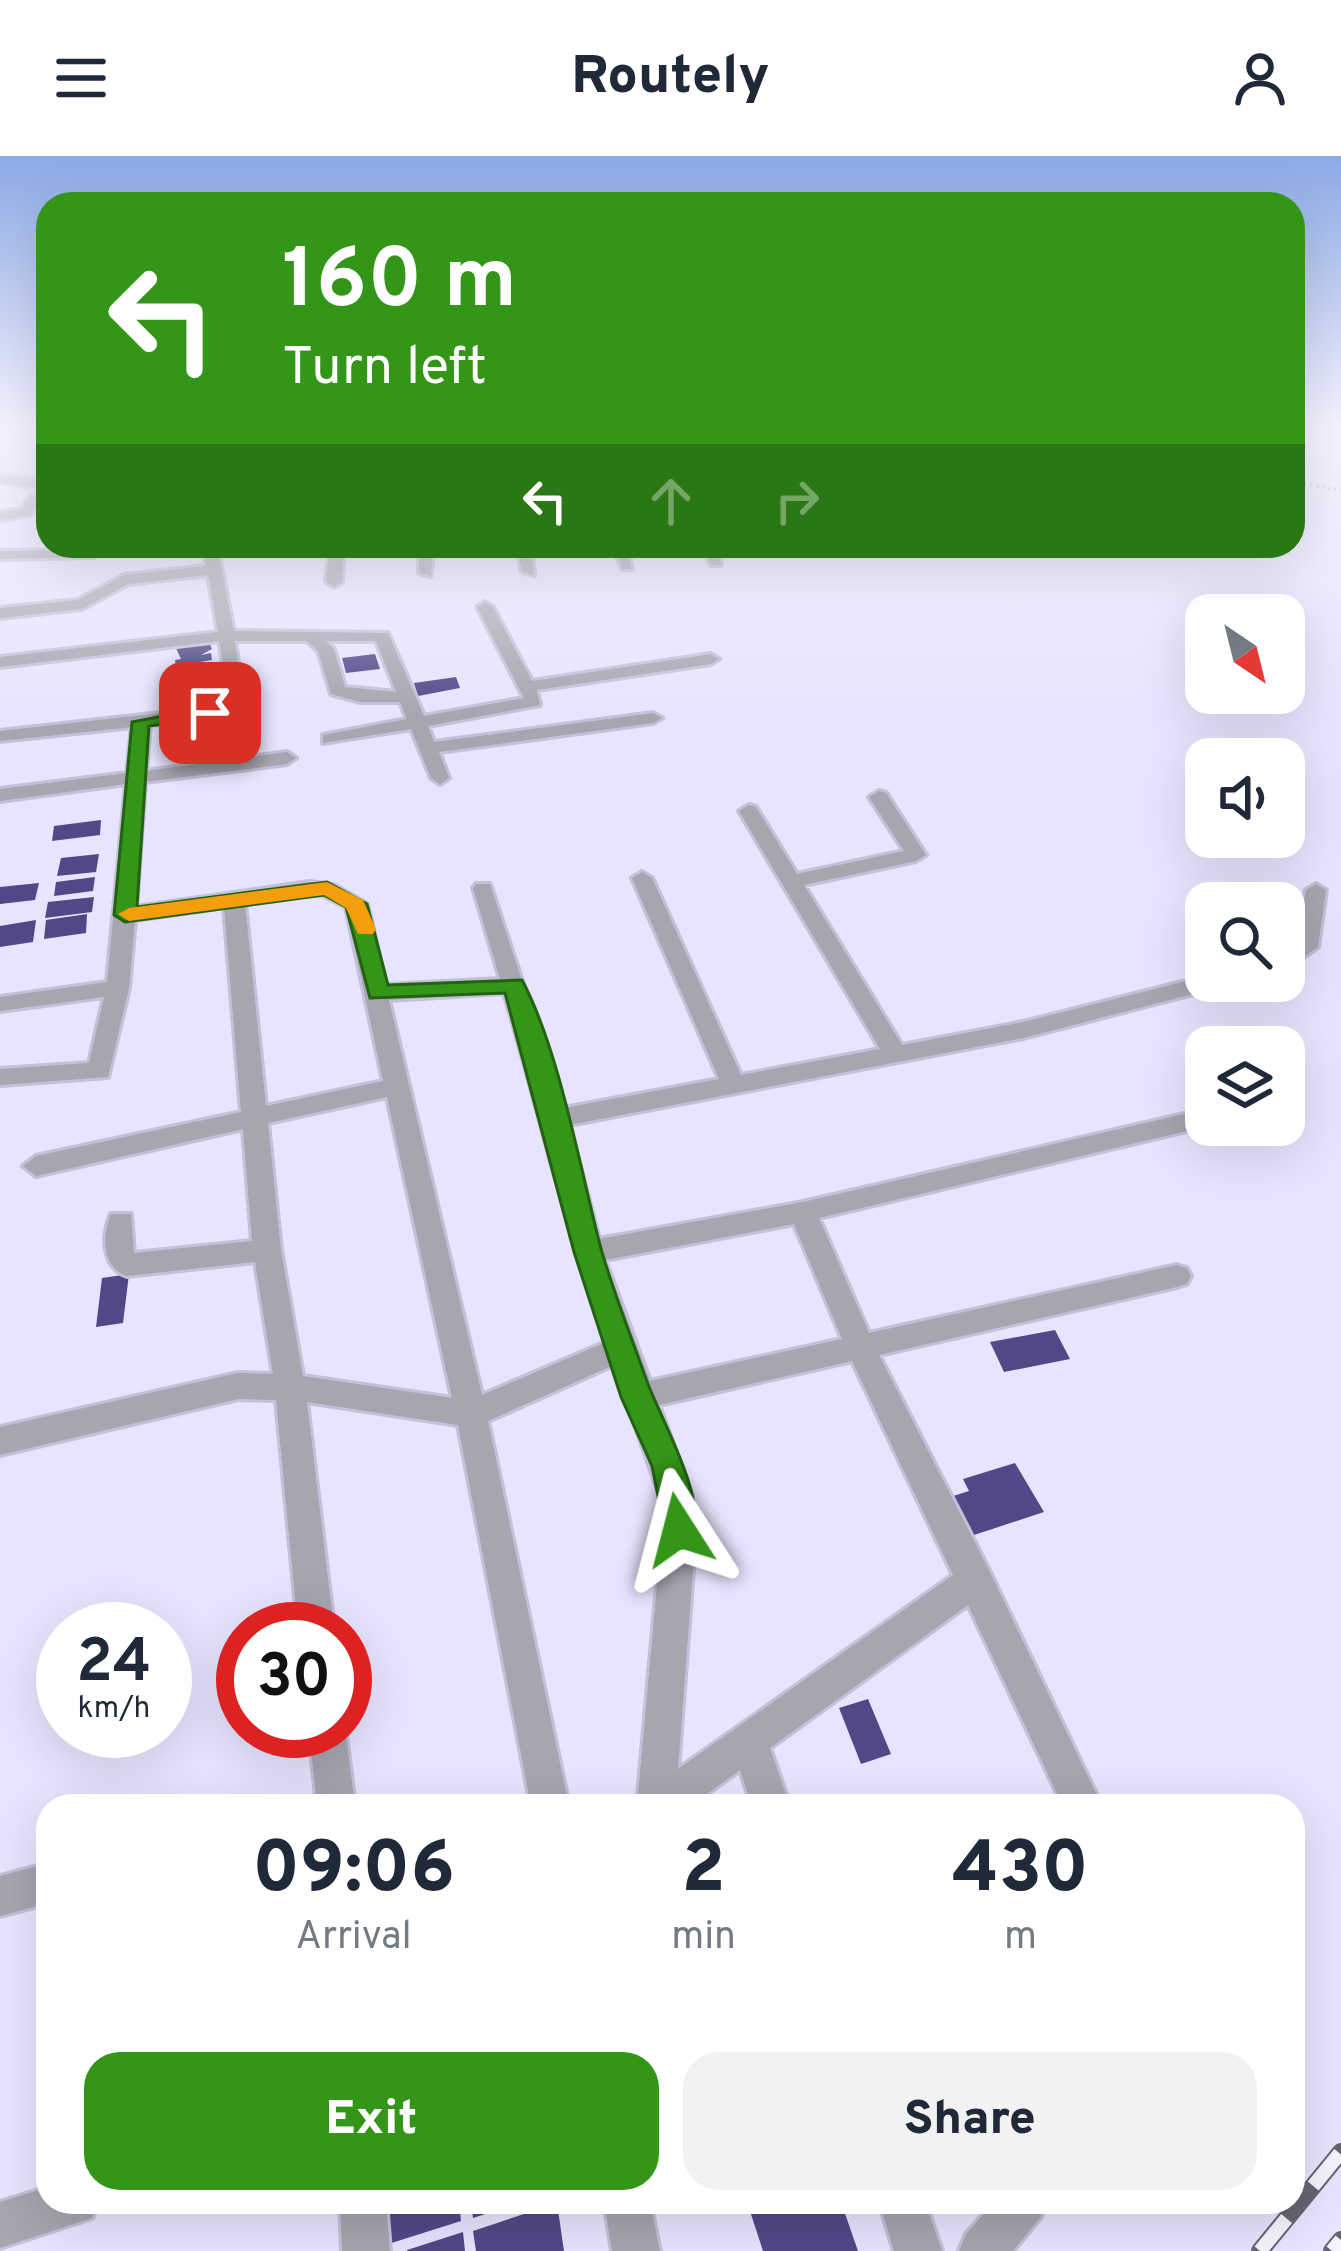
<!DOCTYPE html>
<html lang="en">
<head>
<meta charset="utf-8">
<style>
  body { margin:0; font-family:Overpass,sans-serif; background:#f2f2f3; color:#1f2937; height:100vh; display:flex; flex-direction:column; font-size:45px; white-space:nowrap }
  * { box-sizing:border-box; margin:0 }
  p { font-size:39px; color:#747a83 }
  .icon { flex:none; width:66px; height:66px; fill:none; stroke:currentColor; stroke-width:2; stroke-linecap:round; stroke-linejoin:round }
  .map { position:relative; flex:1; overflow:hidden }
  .panel { position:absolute; left:36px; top:1638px; width:1269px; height:420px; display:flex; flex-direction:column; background:#fff; border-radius:36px; box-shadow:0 12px 48px #0002 }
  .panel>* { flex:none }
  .top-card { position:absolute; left:36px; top:36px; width:1269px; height:366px; border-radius:36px; box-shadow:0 12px 48px #0002; background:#349618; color:#fff; overflow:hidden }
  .needle { width:78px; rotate:145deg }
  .buttons { position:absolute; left:1185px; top:438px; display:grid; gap:24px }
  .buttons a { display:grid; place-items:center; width:120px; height:120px; border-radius:24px; background:#fff; box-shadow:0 12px 48px #0002; font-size:60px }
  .speed { position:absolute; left:36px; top:1446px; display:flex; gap:24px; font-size:60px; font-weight:700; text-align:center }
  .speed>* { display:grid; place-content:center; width:156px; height:156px; border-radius:50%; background:#fff; box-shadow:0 12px 48px #0002; line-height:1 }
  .speed small { font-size:30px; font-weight:400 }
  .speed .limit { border:18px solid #d22; background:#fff; color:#111 }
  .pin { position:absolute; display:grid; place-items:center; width:102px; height:102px; color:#fff; margin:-51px; border-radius:24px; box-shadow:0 6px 18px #0006 }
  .me { position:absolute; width:132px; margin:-66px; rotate:351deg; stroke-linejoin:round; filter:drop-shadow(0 0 9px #0008) }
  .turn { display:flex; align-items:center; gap:42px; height:252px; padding:0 48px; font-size:54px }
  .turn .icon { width:156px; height:156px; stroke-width:2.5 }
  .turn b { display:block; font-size:84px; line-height:102px }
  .lanes { display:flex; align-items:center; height:114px; padding:0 48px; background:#0003; justify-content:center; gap:60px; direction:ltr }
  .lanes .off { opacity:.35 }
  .eta { display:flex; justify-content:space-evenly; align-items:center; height:204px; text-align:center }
  .eta b { font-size:72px; font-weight:800; line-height:84px }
  .button { display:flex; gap:24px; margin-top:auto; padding:24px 48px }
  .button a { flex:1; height:138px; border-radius:36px; background:#349618; color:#fff; font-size:48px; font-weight:800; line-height:138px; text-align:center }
  .button a+a { background:#f2f2f3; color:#1f2937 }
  header { display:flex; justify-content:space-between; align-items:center; height:156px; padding:0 48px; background:#fff; font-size:54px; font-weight:800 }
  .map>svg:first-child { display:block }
  .building { fill:#534787 }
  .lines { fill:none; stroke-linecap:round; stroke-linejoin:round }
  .street-casing { stroke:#c3c1d7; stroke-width:6 }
  .path { stroke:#888698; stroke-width:3; stroke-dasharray:1.5 4.5; stroke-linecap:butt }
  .street { fill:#a6a5b0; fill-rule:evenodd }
  .rail-casing { stroke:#666473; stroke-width:18 }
  .rail { stroke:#f5f4fe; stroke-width:14; stroke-dasharray:42; stroke-linecap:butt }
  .route { fill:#349618; stroke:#226210; stroke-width:3 }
  .slow { fill:#f59e0b }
</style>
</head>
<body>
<header><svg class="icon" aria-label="menu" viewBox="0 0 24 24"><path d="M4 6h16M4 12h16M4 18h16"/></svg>Routely<svg class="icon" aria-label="person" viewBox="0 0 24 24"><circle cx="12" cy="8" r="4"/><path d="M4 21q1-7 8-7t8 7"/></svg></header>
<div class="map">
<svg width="1341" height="2095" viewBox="0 0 1341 2095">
  <rect width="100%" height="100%" fill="#e7e5fe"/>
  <!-- building -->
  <path class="building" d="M208,483L212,493L201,499L211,497L212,504L176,510L175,504L181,503L174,488Z
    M375,498L380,513L346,517L342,502Z
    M456,521L460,532L418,540L414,527Z
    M101,664L100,679L52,685L54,670Z
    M99,698L96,716L57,720L61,702Z
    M95,721L93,735L54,740L56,726Z
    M39,727L35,744L0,748V731Z
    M94,741L92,756L45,762L48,746Z
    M87,758L86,777L44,783L46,764Z
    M36,764L33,786L0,791V770Z
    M129,1118L123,1167L96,1171L102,1122Z
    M1055,1174L1070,1203L1004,1216L990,1186Z
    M1015,1307L1044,1356L971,1380L950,1341L969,1335L963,1323Z
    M868,1543L891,1598L861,1608L839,1552Z
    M378,2046H459L461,2065L382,2090Z
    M471,2046H520V2047L473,2062Z
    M747,2046H841L858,2095H763Z
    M557,2047L564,2095H476L473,2075Z
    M463,2076L465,2095H407V2094Z"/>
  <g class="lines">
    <!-- street casing -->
    <g class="street-casing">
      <path id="street" d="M0,268H31L0,273Z
        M0,319L48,324V337L30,359L0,364V356L21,353L38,332L0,327Z
        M203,390H217L234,475L388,477L424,560L524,542L477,451L485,446L493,451L532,525L711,498L719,503L711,508L537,534L540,549L428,570L434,586L653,557L662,562L653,567L439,596L449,622L440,628L431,622L411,573L323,587V579L407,563L400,546H360L331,538L318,495L307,485H235L243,542L216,561L150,569L146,615L287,596L296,602L287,608L145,626L136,751L309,726L334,729L367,748L386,829L500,823L473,732L476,728H490L564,952L719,923L632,722L642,716L652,722L741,919L880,893L739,655L749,649L756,651L797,718L904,695L869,641L879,635L886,637L926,699L916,705L804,729L902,889L1023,866L1206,820V825H1227L1224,830L1023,882L569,969L599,1083L803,1046L1206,953V969H1212L819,1062L869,1177L1177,1109L1187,1112L1191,1120L1187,1128L1177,1131L879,1199L988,1412L1102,1650H1063L968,1449L770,1592L790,1650H752L740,1614L690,1650H637L662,1374L660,1340L614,1209L488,1265L569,1650H531L458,1269L307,1246L334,1473H298L276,1244L238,1243L0,1299V1271L238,1217L273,1218L255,1106L127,1120C101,1111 102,1079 111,1058H131L134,1097L252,1085L243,973L36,1020L23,1010L36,1000L241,956L224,751L135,764L129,832L108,921L0,929V913L89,907L104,841L0,855V841L107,826L126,628L0,645V633L127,617L132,571L0,585V575L205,552L228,536L219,485L0,511V501L218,476L208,419L128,428L82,453L0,462V452L78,444L124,419L206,410ZM326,485H376L396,536L345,531L334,493ZM309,738L323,739L346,751L383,925L266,950L245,748ZM504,837C539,953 565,1071 606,1186L482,1239L389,844ZM387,941L452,1242L303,1220L281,1094L268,967ZM794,1068L842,1183L650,1225L605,1104ZM852,1205L953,1419L678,1613L696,1374L692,1340L659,1249Z
        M232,390H322L315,394L246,399Z
        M330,390H344L342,426L334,431L326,426Z
        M419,390H433L431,420L419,417Z
        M517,390H531L534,419L522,416Z
        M613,390H627L632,413H622Z
        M703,390H717L721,409H711Z
        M89,394L96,398L94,401L0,403V395Z
        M1316,728L1326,734L1318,791L1284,815V797L1296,788L1306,734Z
        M345,1571L355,1650H317L309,1575H345Z
        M48,1707V1747L0,1760V1720Z
        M48,2031V2046H99L92,2062L0,2092V2046Z
        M340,2046H386L390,2095H342Z
        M604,2046H650L660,2095H612Z
        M879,2046H925L942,2095H894Z
        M994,2046H1047L1040,2062L1013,2095H959L966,2078Z"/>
    </g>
    <!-- path -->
    <path class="path" d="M1293,326L1341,334"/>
    <!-- street -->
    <use href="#street" class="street"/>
    <!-- rail casing -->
    <g class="rail-casing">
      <path id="rail" d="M1260,2095L1341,1996
        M1332,2095L1341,2084"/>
    </g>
    <!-- rail -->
    <use href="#rail" class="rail"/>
  </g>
  <!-- sky -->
  <linearGradient id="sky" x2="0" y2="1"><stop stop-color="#8ca9e5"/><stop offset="0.48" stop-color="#f4f3ff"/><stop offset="1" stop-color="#f4f3ff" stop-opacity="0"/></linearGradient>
  <rect width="1341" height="561" fill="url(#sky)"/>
  <!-- route -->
  <path class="route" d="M210,551L216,553V561L149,570L137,751L327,726L367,748L388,829L522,824C559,893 580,1012 600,1089C612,1133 630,1177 645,1220C659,1262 710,1343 691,1385L679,1389L667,1385L652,1310L621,1241L574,1096L505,837L370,842L346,751L324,739L125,766L114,759L132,566Z"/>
  <!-- slow -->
  <path class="slow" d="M327,726L363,744L376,773L373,778H358L346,752L324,739L129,765L118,758L129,752Z"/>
</svg>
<div class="buttons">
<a><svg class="needle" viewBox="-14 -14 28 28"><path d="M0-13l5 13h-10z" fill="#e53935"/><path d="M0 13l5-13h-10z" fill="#747a83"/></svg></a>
<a><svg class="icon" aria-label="sound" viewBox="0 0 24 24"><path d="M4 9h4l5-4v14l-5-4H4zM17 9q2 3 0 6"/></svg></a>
<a><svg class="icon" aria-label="search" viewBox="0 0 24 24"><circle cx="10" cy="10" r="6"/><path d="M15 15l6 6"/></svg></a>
<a><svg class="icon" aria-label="layers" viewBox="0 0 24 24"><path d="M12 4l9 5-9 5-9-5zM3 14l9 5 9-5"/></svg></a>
</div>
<div class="speed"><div>24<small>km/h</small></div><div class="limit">30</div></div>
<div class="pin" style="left:210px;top:557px;background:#d93025"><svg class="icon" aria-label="arrive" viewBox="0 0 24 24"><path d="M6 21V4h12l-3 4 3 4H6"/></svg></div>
<svg class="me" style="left:679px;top:1374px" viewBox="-20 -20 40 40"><path d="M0-17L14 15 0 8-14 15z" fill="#349618" stroke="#fff" stroke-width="4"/></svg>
<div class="top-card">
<div class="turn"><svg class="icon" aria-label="left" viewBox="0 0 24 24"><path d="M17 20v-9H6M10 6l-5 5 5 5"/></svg><div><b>160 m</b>Turn left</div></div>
<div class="lanes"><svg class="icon" aria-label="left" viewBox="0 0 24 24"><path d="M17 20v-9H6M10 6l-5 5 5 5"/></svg><svg class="icon off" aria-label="ahead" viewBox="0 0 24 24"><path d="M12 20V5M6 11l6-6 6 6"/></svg><svg class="icon off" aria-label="right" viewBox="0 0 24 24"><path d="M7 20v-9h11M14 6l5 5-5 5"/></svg></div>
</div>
<section class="panel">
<div class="eta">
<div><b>09:06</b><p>Arrival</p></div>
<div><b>2</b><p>min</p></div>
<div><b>430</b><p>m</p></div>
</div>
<div class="button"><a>Exit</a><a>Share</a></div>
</section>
</div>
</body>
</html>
